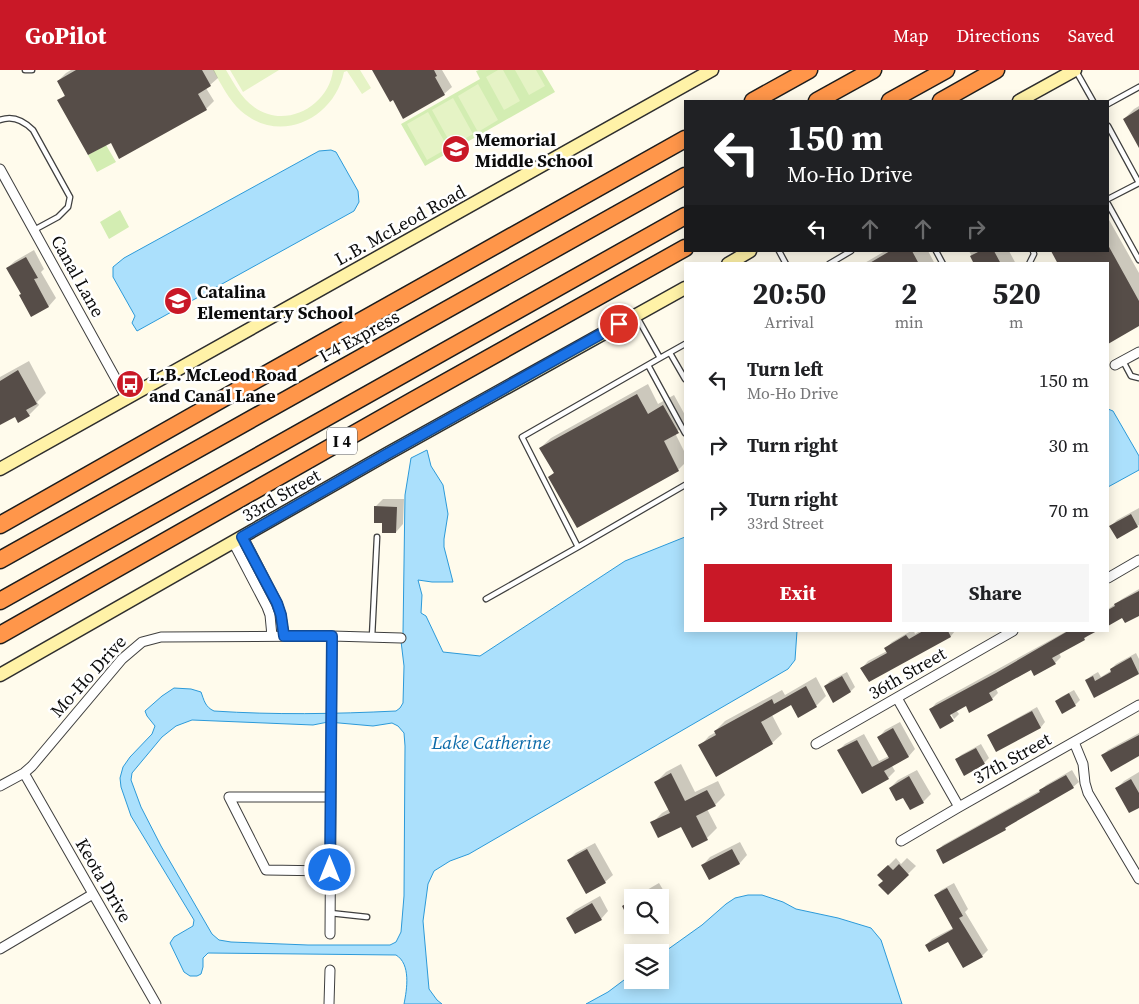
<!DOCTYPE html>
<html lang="en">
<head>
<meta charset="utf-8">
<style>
  body { margin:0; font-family:"Source Serif 4",serif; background:#f6f6f6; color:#202124; height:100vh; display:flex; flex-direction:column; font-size:19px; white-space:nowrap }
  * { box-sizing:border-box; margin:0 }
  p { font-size:16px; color:#757577 }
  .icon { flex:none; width:28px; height:28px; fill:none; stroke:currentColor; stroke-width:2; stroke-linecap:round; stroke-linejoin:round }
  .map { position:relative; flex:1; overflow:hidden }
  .side { position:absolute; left:684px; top:192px; width:425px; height:370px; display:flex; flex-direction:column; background:#fff; border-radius:0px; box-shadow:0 2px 12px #0003 }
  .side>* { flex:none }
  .hud { position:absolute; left:684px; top:30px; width:425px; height:152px; border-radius:0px; box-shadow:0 2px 12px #0003; background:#202124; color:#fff; overflow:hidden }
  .fabs { position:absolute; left:624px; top:819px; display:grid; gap:10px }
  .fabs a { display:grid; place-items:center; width:45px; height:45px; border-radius:0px; background:#fff; box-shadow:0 2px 12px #0003; font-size:25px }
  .pin { position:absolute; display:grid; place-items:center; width:42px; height:42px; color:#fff; margin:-21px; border:2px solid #fff; border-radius:50%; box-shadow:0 1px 5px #0007 }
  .me { position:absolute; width:55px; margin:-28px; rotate:0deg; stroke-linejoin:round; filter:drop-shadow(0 0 4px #0008) }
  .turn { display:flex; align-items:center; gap:18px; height:105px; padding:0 20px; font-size:22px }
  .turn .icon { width:65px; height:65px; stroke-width:2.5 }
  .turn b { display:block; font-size:35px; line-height:42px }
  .lanes { display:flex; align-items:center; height:48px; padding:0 20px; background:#0003; justify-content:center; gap:25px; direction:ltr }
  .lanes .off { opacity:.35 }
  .eta { display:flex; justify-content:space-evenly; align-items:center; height:85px; text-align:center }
  .eta b { font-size:30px; font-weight:700; line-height:35px }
  .cta { display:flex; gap:10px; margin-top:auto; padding:10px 20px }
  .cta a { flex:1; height:58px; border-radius:0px; background:#c91827; color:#fff; font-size:20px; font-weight:700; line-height:58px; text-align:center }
  .cta a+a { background:#f6f6f6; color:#202124 }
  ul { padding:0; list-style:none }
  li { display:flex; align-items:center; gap:15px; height:65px; padding:0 20px }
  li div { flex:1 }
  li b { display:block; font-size:19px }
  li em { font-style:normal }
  header { display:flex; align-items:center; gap:30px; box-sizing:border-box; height:70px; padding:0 25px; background:#c91827; color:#fff }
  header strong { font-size:24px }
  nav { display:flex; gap:28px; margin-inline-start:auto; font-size:18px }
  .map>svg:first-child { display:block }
  .green { fill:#d3edb2 }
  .pitch { fill:#e5f3c5 }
  .water { fill:#abe0fc; stroke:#2c9ad9; fill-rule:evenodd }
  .shadow { fill:#0003 }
  .building { fill:#564d48 }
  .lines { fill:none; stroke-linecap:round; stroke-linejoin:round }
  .lane-casing { stroke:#3f3f3f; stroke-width:7 }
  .street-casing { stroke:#3f3f3f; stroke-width:11 }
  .secondary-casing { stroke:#2e2e2e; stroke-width:15 }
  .highway-casing { stroke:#1d1d1d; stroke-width:19 }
  .lane { stroke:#fff; stroke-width:4.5 }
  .street { stroke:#fff; stroke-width:9 }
  .secondary { stroke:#fff2a7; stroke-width:12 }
  .highway { stroke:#ff964a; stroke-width:16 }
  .route-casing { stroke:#114b97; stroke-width:12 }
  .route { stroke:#1a73e8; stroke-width:9 }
  .labels { text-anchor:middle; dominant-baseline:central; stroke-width:5; stroke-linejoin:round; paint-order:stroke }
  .shield { fill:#fff; stroke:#555; stroke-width:1 }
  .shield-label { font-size:16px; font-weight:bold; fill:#0c0c0c }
  .poi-label { font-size:18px; font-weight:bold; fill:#0c0c0c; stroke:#fff; text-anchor:start }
  .street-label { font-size:18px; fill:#0c0c0c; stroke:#fff }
  .water-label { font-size:19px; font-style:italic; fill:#0b6aa9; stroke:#fff }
</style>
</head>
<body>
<header>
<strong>GoPilot</strong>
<nav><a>Map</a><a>Directions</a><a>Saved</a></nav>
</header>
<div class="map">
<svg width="1139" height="934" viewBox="0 0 1139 934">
  <rect width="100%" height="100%" fill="#fffbec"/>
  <!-- green -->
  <path class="green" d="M479,0H542L555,22L425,96L401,54L480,9L476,1Z
    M106,75L116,92L97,102L88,85Z
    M120,140L129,157L109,169L100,152Z"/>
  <!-- pitch -->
  <path class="pitch" d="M213,0H226C234,13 241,28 254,37C285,60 329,36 333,0H360L371,18L362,24L347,1L344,2C334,49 280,75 241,41C229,30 221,14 213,0Z
    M230,0H279L243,22Z
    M498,0H503L520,31L504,40L486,7Z
    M515,0H536L545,16L529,25Z
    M478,14L498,50L478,62L458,26Z
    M453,28L473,64L452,76L432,40Z
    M428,42L448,78L427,90L407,54Z"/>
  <!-- water -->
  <path class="water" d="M331,80L336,82L358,121L359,132L354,141L137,261L132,253L135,246L113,207V197L124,188L319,81Z
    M1108,339L1113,341L1139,386V400L1108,417Z
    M427,380L431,396L443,415L448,444L444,469V477L453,512H432L418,510L422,525L421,543L426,546L443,582L480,586L625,491L685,467V561H797L795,590L788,599L469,784L450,791L434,801L428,814L423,851L429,919L437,930L442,934H404C407,919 411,894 396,885L208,883L203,888V897L201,904L197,906H190L184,902L170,873L174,867L193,856L194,850L131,746L121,717L120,708L123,697L130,687L152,664L155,656L147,646L145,641L162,626L174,618L191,619L201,622C204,630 205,637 214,641C274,645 335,644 396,641L400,638L403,633L404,596L401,571L403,563L405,425L411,388ZM192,650L313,655L328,652L373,656L392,653L398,656L404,663L405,676L404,826L401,862L396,872L390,875H308L231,872L219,870L212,864L161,776L141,737L131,710L132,703L162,667L176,656Z
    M748,825H762L783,832L796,839L838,848L871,858L881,870L902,934H586L608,922L632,904V910H660V885L702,855L726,834L735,828Z"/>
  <!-- shadow -->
  <path class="shadow" d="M71,0H214L218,8L210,15L206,18L214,31L206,39L120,87L111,71L59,31L66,24L58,11L66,3Z
    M374,0H442L452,17L444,24L393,28Z
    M1139,36V76L1124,49L1134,39Z
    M1108,148L1139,203V255L1108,272Z
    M34,180L44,199L41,202L56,228L49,236L31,246L22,224L7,198L15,191Z
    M885,181H928L935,194H863Z
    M969,181H1009L1016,194H976Z
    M29,291L46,323L37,332L39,335L29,345H15L0,349V307Z
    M648,314L658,334L674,325L685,345V355L675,363L685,383V393L678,400L550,407L555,402L540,378L551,368Z
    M383,429H404L403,454L396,462L375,437Z
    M1139,438V455L1117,467L1111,456L1117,450Z
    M1139,519V544L1123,546L1108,554V539L1117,533L1122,529Z
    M911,561H914L915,564L920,561H955L951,566L869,611L862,598L868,591L887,581L886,578L892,572Z
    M1067,561H1094L1089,564L1084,569L1059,583L1061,587L1055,593L1032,599L996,619L998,623L992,629L966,635L956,640L959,644L954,649L948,639H931L936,633Z
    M1136,583L1139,589V603L1095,626L1086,610L1091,606L1098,602L1101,607L1112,600L1111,599L1116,594Z
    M847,602L855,617L851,621L825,616L830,611Z
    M816,607L826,626L816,636L791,634L772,645L782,664L772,673L700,676L709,666L716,662L715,661L725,651L782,620L785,625Z
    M1074,620L1080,630L1075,635L1056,631L1061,627Z
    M1037,637L1045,652L1041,657L997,680L989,666L994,661Z
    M900,652L915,679L909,686L892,696L895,701L888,708L838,681L845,674L864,664L879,691L889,686L879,667L885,660Z
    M1139,663V681L1103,685L1108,680Z
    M981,674L989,688L984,693L957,689L961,685Z
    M681,694L695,722L718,711L725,725L715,735L707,739L717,758L707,768L682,755L652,753L662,743L669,739L656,712L666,702Z
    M917,700L931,724L923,732L890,718L898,710Z
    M1072,700L1079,712L1073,717L1010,754L1005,759L937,781L943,775L1041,720L1046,715Z
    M1139,702V736L1117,718L1124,711Z
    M740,772L747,785L740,793L710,808L703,795L710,787Z
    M595,773L613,805L605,812L569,790L576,783Z
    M896,788L901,794L907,788L916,796L888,824L884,811L879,805Z
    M659,813L668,828L660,836V828H633Z
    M954,813L968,839L965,842L988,880L982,886L949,870L926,875L932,869L953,858L935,826L941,820Z
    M600,826L608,841L601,849L568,848L575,840Z
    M632,828V852L623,836Z"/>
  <!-- building -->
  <path class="building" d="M76,0H202L211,16L198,24L207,40L119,89L111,73L88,85L57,30L65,26L57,11Z
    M372,0H434L437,6L435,7L445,25L403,49L393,30L390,32Z
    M1139,39V78L1123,49Z
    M1108,175L1139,231V256L1108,274V194H1058L1051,181H1108Z
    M890,181H912L919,194H868Z
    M980,181H994L1001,194H974L970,186Z
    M26,187L38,208L34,209L49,237L31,247L19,225L21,224L6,198Z
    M18,300L37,334L26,340L30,346L18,353L15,347L0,355V311Z
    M637,324L648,344L663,335L679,363L664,371L679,401L577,458L548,407L554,403L539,378Z
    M374,436L397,437L396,463H382V453H374Z
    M1131,444L1138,457L1117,469L1109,456Z
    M1139,521V546L1125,553L1122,548L1108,556V540L1115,536L1114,534Z
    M923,561H948L951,567L869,612L860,598L887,583L884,578L906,565L909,569Z
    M1068,561H1097L1084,568L1085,570L1052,588L1056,594L1034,606L1031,600L989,623L993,630L969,643L966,636L950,645L954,651L940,659L929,639L996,603Z
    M1131,587L1139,604L1094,628L1085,610L1093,606L1095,611L1111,602L1110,599Z
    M842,606L851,622L833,633L824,616Z
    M806,616L817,637L798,648L791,635L761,652L773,674L716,707L698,675L716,665L714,661L772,629L774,634Z
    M1069,623L1076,636L1062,644L1055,631Z
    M1032,641L1041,658L996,682L987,665Z
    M893,658L909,687L884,701L889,709L862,724L837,680L857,670L872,697L889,688L877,667Z
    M1139,665V686L1111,702L1101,685Z
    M976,678L985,694L964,706L955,689Z
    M671,703L685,731L707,720L716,736L696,746L708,770L692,778L681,757L658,768L650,752L670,743L654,712Z
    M1066,705L1074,718L1005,758L1006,760L943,794L936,780L1040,722L1039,720Z
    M909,706L924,733L910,740L903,728L896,731L889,718Z
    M1131,709L1139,723V738L1129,743L1115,718Z
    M587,779L606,813L586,824L567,790Z
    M732,779L740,794L709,810L701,795Z
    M899,794L909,805L888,825L878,815L883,811L877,805L888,795L893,800Z
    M947,818L963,846L959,848L983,887L963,898L948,872L929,882L925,875L953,859L934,825Z
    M632,830V856L622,836Z
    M592,833L602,850L575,864L566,848Z"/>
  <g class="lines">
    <!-- lane casing -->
    <g class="lane-casing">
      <path id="lane" d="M25,0H32
        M1076,1L1093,31
        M1108,34L1139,17
        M0,50C13,45 24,51 33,60L70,127L68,137L58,147L34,160
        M1108,56L1139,113
        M1108,129L1139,113
        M1108,134L1139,190
        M779,181L786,194
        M936,181L943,194
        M829,194L851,181
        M1029,194L1034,184L1033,181
        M637,247L660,288L685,274
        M670,283L685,309
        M1123,291L1131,306L1139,308
        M648,295L685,363
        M578,477L685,415
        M486,529L578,477L522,367L660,288
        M372,567L377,467
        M330,843L367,847"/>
    </g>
    <!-- street casing -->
    <g class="street-casing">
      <path id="street" d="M0,99L127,329
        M1115,295L1139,282
        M243,467L277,533L281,545L284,566
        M233,472L267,537L270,545L272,566
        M1108,508L1139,490
        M897,628L959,737
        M1074,672L1083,694L1085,713L1088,723L1139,809
        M816,674L1013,561
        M24,703L156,934
        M0,716L24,703L32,696L122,589L142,572L161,567L332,566L401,568
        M901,771L959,737L1139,635
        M331,801L266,800L229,727H331
        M330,864L332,566
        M0,879L93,824
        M329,934L330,900"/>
    </g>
    <!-- secondary casing -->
    <g class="secondary-casing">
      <path id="secondary" d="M1019,31L1075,0
        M728,194L750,181
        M0,399L712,0
        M0,605L387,384L685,218"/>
    </g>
    <!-- highway casing -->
    <g class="highway-casing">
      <path id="highway" d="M753,31L809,0
        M817,31L873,0
        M890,31L946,0
        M941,31L996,0
        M0,455L254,311L685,69
        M0,490L685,106
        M0,531L685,146
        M0,565L412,331L685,178"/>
    </g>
    <!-- lane -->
    <use href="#lane" class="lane"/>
    <!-- street -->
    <use href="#street" class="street"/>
    <!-- secondary -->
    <use href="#secondary" class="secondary"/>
    <!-- highway -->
    <use href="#highway" class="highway"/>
  </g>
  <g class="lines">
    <!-- route casing -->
    <g class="route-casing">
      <path id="route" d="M330,800L332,566H284L281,545L277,533L242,467L387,384L619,254"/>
    </g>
    <!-- route -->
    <use href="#route" class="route"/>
  </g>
  <!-- icons -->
  <defs>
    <g id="school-disc" transform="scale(1.4375)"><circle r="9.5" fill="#c91827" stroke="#fff"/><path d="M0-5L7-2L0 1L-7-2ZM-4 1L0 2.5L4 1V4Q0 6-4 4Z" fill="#fff"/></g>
    <g id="bus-disc" transform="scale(1.4375)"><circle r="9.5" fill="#c91827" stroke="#fff"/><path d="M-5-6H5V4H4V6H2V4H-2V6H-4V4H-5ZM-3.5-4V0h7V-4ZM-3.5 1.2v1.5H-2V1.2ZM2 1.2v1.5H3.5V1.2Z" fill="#fff"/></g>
  </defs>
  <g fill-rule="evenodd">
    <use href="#school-disc" x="456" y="79"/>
    <use href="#school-disc" x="178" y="231"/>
    <use href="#bus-disc" x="130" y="314"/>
  </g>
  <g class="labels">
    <!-- shield labels -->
    <rect class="shield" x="327" y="357.5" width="30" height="27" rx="4"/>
    <g class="shield-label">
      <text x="342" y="371">I 4</text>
    </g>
    <!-- poi labels -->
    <g class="poi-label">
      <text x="475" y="69">Memorial<tspan x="475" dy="21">Middle School</tspan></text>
      <text x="197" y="221">Catalina<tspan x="197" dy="21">Elementary School</tspan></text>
      <text x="149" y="304">L.B. McLeod Road<tspan x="149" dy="21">and Canal Lane</tspan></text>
    </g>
    <!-- street labels -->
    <g class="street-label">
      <text transform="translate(400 155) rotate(-29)">L.B. McLeod Road</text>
      <text transform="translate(78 206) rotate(61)">Canal Lane</text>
      <text transform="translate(359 266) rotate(-29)">I-4 Express</text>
      <text transform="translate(281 425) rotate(-30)">33rd Street</text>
      <text transform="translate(907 603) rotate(-30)">36th Street</text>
      <text transform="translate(88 606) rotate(-48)">Mo-Ho Drive</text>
      <text transform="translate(1012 688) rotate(-29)">37th Street</text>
      <text transform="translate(104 810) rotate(60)">Keota Drive</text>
    </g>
    <!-- water labels -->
    <g class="water-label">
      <text x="491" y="672">Lake Catherine</text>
    </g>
  </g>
</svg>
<div class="fabs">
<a><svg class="icon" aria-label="search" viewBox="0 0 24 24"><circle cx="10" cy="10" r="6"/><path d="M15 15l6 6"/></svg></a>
<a><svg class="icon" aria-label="layers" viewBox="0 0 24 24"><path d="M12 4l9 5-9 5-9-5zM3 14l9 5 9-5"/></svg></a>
</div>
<div class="pin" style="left:619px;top:254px;background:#d93025"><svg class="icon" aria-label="arrive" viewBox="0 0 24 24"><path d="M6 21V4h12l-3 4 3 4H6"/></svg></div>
<svg class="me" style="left:330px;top:800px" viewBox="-20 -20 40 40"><circle r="17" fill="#1a73e8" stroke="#fff" stroke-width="3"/><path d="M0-11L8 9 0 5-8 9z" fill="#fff"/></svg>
<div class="hud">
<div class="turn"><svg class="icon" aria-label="left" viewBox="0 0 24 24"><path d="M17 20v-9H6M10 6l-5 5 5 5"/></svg><div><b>150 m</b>Mo-Ho Drive</div></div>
<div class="lanes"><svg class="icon" aria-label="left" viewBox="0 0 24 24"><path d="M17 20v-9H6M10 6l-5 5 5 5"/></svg><svg class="icon off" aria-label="ahead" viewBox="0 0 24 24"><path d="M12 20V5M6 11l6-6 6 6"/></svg><svg class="icon off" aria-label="ahead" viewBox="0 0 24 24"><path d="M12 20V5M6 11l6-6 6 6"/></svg><svg class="icon off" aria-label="right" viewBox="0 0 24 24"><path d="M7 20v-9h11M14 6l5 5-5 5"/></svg></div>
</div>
<section class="side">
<div class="eta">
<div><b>20:50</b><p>Arrival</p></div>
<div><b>2</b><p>min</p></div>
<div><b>520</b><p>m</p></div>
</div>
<ul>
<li><svg class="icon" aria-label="left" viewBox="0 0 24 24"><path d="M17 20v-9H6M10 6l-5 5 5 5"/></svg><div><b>Turn left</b><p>Mo-Ho Drive</p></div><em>150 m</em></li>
<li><svg class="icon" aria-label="right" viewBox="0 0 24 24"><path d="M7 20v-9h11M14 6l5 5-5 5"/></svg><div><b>Turn right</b></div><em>30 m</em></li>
<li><svg class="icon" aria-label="right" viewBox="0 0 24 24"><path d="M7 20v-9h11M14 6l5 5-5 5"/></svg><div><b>Turn right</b><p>33rd Street</p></div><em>70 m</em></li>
</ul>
<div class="cta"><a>Exit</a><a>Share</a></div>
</section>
</div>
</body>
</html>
